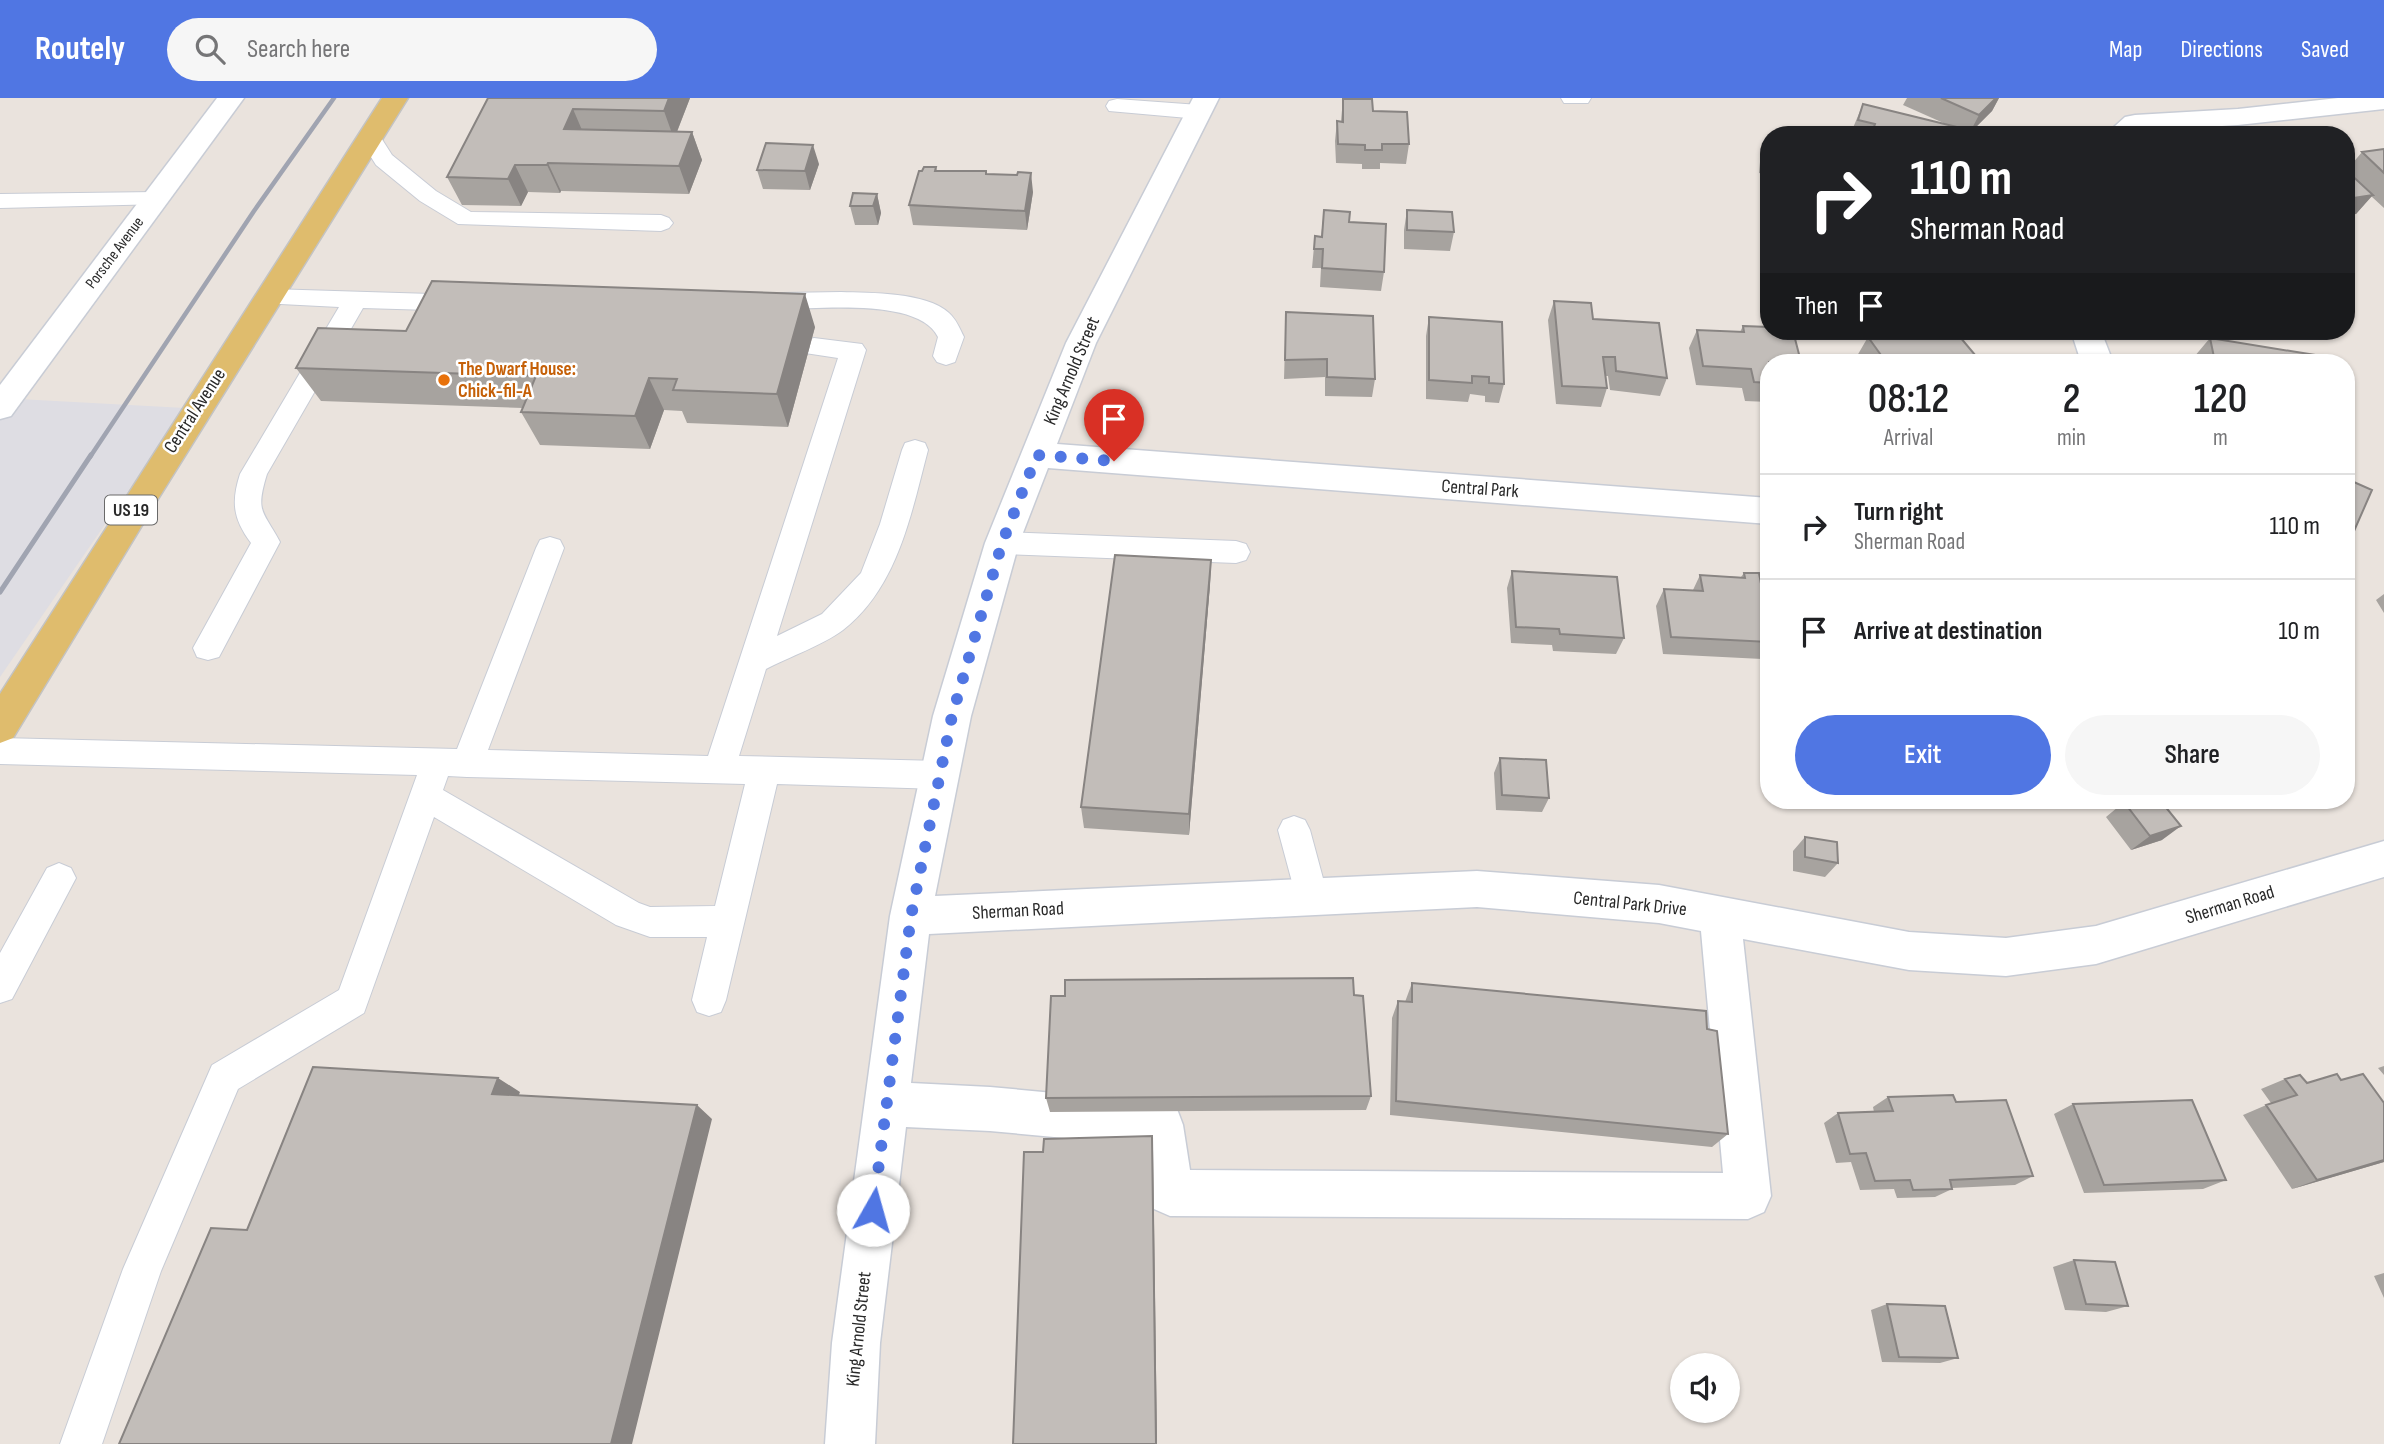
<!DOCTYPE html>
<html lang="en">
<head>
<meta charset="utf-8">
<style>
  body { margin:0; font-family:"Sofia Sans Condensed",sans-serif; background:#f6f6f6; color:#202124; height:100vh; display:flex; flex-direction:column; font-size:26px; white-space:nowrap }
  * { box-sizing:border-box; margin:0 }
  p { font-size:23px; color:#757577 }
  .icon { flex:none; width:38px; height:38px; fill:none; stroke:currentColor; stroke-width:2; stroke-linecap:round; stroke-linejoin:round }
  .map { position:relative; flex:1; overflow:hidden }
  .panel { position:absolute; left:1760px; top:256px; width:595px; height:455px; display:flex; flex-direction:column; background:#fff; border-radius:28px; box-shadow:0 2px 5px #0004 }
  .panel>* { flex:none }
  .hud { position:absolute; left:1760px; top:28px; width:595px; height:214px; border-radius:28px; box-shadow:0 2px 5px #0004; background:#202124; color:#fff; overflow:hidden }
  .buttons { position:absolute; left:1670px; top:1255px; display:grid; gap:14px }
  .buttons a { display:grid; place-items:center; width:70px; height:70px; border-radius:50%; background:#fff; box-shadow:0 2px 5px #0004; font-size:35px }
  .pin { position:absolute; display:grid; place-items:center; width:60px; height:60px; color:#fff; margin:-72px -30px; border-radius:50% 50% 50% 0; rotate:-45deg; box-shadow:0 0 7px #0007 }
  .pin .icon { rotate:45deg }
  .me { position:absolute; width:77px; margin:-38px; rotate:7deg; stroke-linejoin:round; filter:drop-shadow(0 0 5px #0008) }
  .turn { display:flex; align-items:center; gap:24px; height:147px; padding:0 35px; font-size:32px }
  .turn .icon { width:91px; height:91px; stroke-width:2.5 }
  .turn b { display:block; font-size:49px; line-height:60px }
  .then { display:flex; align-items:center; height:66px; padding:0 35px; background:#0003; gap:14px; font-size:26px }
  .eta { display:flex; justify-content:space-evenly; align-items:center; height:119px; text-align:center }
  .eta b { font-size:42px; font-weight:600; line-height:49px }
  .cta { display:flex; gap:14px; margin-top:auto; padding:14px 35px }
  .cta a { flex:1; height:80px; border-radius:42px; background:#5076e3; color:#fff; font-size:28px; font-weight:600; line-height:80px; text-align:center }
  .cta a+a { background:#f6f6f6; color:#202124 }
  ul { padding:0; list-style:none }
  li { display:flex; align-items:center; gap:21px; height:105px; padding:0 35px; border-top:2px solid #e0e0e0 }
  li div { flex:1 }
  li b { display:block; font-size:26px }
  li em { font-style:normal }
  header { display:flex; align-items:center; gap:42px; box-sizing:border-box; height:98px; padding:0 35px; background:#5076e3; color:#fff }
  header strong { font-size:33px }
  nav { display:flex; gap:38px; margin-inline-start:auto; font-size:24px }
  .search { width:490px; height:63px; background:#f6f6f6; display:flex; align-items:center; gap:18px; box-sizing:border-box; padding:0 24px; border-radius:38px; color:#757577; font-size:26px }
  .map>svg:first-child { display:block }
  .industrial { fill:#dedde3 }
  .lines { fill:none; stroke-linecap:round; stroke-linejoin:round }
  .lane-casing { stroke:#c8ccd5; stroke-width:2 }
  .street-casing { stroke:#c8ccd5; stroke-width:3 }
  .secondary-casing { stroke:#c8ccd5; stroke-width:3 }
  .primary-casing { stroke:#c3c3c3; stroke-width:3 }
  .lane { fill:#fff; fill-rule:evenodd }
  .street { fill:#fff; fill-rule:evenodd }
  .secondary { fill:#fff; fill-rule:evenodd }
  .primary { fill:#dfbc6d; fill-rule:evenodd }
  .rail-far1 { stroke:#a0a4b1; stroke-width:4.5 }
  .rail { stroke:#a0a4b1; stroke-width:5 }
  .wall { fill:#a7a39f }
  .shaded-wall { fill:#888482 }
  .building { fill:#c2bdb9; stroke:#888482; stroke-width:2 }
  .route { stroke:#5076e3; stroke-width:12; stroke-dasharray:0 21.6 }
  .food-dot { fill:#e8710a; stroke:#fff; stroke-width:2.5 }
  .labels { text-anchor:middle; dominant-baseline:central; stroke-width:5; stroke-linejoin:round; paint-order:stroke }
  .far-street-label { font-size:16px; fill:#292929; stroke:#fff }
  .shield { fill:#fff; stroke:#696969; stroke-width:2 }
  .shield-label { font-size:18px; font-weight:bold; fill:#292929 }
  .food-label { font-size:19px; font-weight:bold; fill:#c56008; stroke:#fff; text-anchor:start }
  .street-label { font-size:19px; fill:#292929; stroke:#fff }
</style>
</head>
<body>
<header>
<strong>Routely</strong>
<div class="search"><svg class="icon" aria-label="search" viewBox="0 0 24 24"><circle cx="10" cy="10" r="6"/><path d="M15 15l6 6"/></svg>Search here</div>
<nav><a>Map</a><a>Directions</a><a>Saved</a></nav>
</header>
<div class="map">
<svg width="2384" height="1346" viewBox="0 0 2384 1346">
  <rect width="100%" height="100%" fill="#eae3dd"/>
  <!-- industrial -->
  <path class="industrial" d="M0,300L185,310L0,579Z"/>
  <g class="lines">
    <!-- lane casing -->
    <g class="lane-casing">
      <path id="lane" d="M1561,0H1591L1588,5H1564Z
        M1117,1L1199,7L1207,9L1210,14L1207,19L1199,21L1109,13L1106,8L1109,3Z
        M370,33L378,35L392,57L436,93L471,114L661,117L669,120L673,125L669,130L661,133L458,126L420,103L376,67L359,40L362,35Z
        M156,94L164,96L168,101L164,106L0,110V96Z
        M270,191L464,197L473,199L476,205L473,211L464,213L363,210L267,376C255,415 263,412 280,444L219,559L208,562L197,559L193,550L251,445C233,421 231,404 240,376L339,209L261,205L258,199L261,193Z
        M841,194C871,195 926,194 949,215C956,221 960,231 964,239L955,264L946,267L937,264L933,258L938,239C919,200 821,211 782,211L773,209L770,203L773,197L782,195Z
        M814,240L862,246L866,252L777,538L822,516L861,475L880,426L902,352L905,345L915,342L925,345L928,352C911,416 898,489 843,532C823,547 789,559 766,571L739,658L940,663L951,667L956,677L951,687L940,691L777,686L726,902L721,914L709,918L697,914L692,902L707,839H650L616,827L434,719L364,915L238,991L161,1173L102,1346H60L123,1171L212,967L339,892L417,677L0,666V640L457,651L536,450L540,442L550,439L560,442L564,450L488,652L708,658L838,260L805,255L801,249L805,243ZM448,678L467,679L745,686L715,808L650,809L639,805L443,692Z
        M1002,434L1236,443L1246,446L1250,454L1246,462L1236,465L1002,456L992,453L988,445L992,437Z
        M1294,718L1305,722L1310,732L1328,799L1323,810L1311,814L1299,810L1278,732L1283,722Z
        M59,765L71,770L76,780L12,901L0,905V855L47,770Z"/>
    </g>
    <!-- street casing -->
    <g class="street-casing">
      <path id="street" d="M1193,0H1219L1096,245L1057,346L1769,400V426L1048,370L1019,445L971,618L935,798L1477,773L1659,787L1909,834L2006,840L2096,828L2384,743V779L2096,866L2006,878L1909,872L1743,841L1771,1098L1764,1114L1748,1121L1170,1118L1154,1111L1147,1095L1141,1047L990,1033L906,1029L880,1245L875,1346H825L832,1245L890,818L933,618L985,445L1066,245ZM1477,809L1659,825L1701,833L1723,1075L1190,1072L1183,1027L1177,1011L1161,1005L990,989L911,985L929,836Z
        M2338,0H2384V11L2238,27L2142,33L2137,37H2105L2125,19L2135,17L2238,11Z
        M2071,233H2101L2113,264H2081Z"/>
    </g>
    <!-- secondary casing -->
    <g class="secondary-casing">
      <path id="secondary" d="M217,0H244L11,318L0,321V287Z"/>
    </g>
    <!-- primary casing -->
    <g class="primary-casing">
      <path id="primary" d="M382,0H408L158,401L13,640L0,645V596Z"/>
    </g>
    <!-- lane -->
    <use href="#lane" class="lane"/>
    <!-- street -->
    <use href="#street" class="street"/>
    <!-- secondary -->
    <use href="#secondary" class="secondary"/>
    <!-- primary -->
    <use href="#primary" class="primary"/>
    <!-- rail-far1 -->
    <path class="rail-far1" d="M90,359L254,113L334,0"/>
    <!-- rail -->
    <path class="rail" d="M0,494L91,357"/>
  </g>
  <!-- wall -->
  <path class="wall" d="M488,0H690L677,34H692L702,62L689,96L561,93L560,95L528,94L521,108L462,107L447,79Z
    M1907,0H1999L1992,13L1969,36L1964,34L1963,37H1850L1863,6L1948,27L1903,7Z
    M1343,1L1373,13L1409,46L1406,66L1380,65V71H1362V66L1336,65L1335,43L1337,23H1341Z
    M1767,44L1769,45V77L1759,75L1760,64Z
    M2384,51V110L2371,98L2356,116L2347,117V72L2362,54Z
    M819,66L810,92L763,91L757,72Z
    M936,69L937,73H986V76L1033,94L1027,132L913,127L909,107Z
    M877,96L881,115L878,127H855L850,108Z
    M1324,112L1349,124L1384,174L1381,193L1320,189L1321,170H1312L1315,138L1321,139Z
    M1407,112L1454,134L1450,153L1404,151V132Z
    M1554,203L1593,221L1667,280L1660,298L1610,292L1608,278H1606L1607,290L1601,309L1556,306L1548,222Z
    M1286,214L1375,281L1372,299L1325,298V279L1284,281Z
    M1429,219L1504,286L1499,305L1485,304V298L1470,296L1468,304L1426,301V238Z
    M1743,228L1769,264V304L1745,303L1742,290L1696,287L1689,250L1697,232L1740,234Z
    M815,229L788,329L687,325L682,313L664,312L650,351L540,347L521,314L523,310L321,303L296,270L406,233Z
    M2206,233H2305L2298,240Z
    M1868,239L1981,264H1862L1857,258Z
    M2210,240L2323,264H2195L2194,259Z
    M1211,462L1210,487L1189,737L1084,730L1081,709Z
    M1512,473L1624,540L1616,556L1553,553L1552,547L1511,545L1507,490Z
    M1744,475L1769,528V550L1762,561L1663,556L1656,508L1664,491L1693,492L1700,477L1741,479Z
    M2384,496V515L2376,502Z
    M1500,660L1549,700L1542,714L1496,712L1494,675Z
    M2124,704L2162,742L2131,752L2106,719Z
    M1805,739L1838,765L1825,779L1793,773V753Z
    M1412,885L1707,931L1728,1036L1712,1049L1390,1017L1392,920L1398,903L1405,904Z
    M2384,968V977L2378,970Z
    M2285,981L2307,985L2341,982L2384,1005V1064L2292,1091L2243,1017L2271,1005L2261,991Z
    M1371,998L1366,1012L1050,1014L1046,1000Z
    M1888,999L1956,1004L2033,1078L2015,1087L1952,1090V1091L1935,1099L1897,1100L1894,1091L1860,1092L1851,1064L1836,1065L1824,1025L1838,1015L1874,1014L1873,1009Z
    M2073,1006L2226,1082L2203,1091L2084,1095L2054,1016Z
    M2074,1162L2128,1208L2106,1214L2065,1212L2053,1169Z
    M2384,1175V1200L2374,1178Z
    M1887,1206L1958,1260L1940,1265L1882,1264L1871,1212Z"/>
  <!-- shaded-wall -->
  <path class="shaded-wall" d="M669,0H690L674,41L664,13Z
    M1996,0H1999L1992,13L1969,36L1979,17Z
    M573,11L585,39L564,31Z
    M692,34L702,62L689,96L679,68Z
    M813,47L819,66L810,92L805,73Z
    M548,65L561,93L560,95L547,67Z
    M515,67L528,94L521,108L508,81Z
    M1031,75L1033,94L1027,132L1025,113Z
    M877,96L881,115L878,127L873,108Z
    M2373,97L2356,116L2347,117V101Z
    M805,196L815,229L788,329L777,296Z
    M649,280L664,312L650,351L635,318Z
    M1211,462L1210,487L1189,737V716Z
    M2181,728L2162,742L2131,752L2150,738Z
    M498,980L520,994L514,1010L492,996Z
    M697,1007L712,1021L632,1346H611Z
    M1152,1038L1153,1051L1157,1346H1156Z
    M2384,1062V1064L2292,1091L2317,1082Z"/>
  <!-- building -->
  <path class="building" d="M488,0H669L664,13L573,11L564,31L692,34L679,68L548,65L547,67H515L508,81L447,79Z
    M1941,0H1996L1979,17Z
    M1343,1H1372L1373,13L1407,14L1409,46H1382V52H1365V47L1338,46L1337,23L1343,24Z
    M1863,6L1965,31L1963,37H1871L1875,26L1858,22Z
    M1767,44L1769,45V56H1767Z
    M766,45L813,47L805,73L757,72Z
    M2384,51V75L2362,54Z
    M924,69H936L935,73H986V76L1017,77L1018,74L1031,75L1025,113L909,107L919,73H922Z
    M2347,73L2373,97L2347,101Z
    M853,95L877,96L873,108H850Z
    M1324,112L1350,114L1349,124L1386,126L1384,174L1322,170L1323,151H1314L1315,138L1322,139Z
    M1407,112L1452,114L1454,134L1407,132Z
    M432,183L805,196L777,296L673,292L677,281L649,280L635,318L521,314L536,278L296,270L318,230L406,233Z
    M1554,203L1591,205L1593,221L1659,225L1667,280L1616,273L1615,259H1603L1607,290L1562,288Z
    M1286,214L1373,218L1375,281L1327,279V261L1285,262Z
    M1429,219L1502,224L1504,286L1489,285V279L1472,278V285L1429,282Z
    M1743,228L1769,229V233H1793L1801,264H1769V285L1754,284L1751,271L1703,268L1697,232L1744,234Z
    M1903,233H1955L1981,264H1886L1868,239Z
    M2210,240L2321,258L2323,264H2215Z
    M2347,381L2372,392L2347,449Z
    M1115,457L1211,462L1189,716L1081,709Z
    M1512,473L1617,479L1624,540L1560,536L1559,531L1516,529Z
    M1744,475H1759L1769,528V544L1671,539L1664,491L1703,493L1700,477L1745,480Z
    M1500,660L1546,662L1549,700L1502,697Z
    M2131,702H2160L2181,728L2150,738L2124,704Z
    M1805,739L1837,744L1838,765L1805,759Z
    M1353,880L1354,897L1363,898L1371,998L1046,1000L1051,898H1065V882Z
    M1412,885L1706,913L1707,931L1717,933L1728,1036L1396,1003L1398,903L1412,904Z
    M313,969L498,980L492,996L697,1007L611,1346H119L211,1130L247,1132Z
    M2337,976L2341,982L2363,976L2384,1005V1062L2317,1082L2266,1007L2297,997L2285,981L2300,977L2307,985Z
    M1953,997L1956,1004L2006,1002L2033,1078L1950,1082L1952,1091L1913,1092L1910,1082L1875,1083L1866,1055L1850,1056L1838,1015L1893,1013L1888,999Z
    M2192,1002L2226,1082L2104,1087L2073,1006Z
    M1152,1038L1156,1346H1013L1024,1054H1043L1044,1041Z
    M2074,1162L2115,1164L2128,1208L2086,1206Z
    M1887,1206L1945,1208L1958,1260L1899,1259Z"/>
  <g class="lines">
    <!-- route -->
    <path class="route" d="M873,1112L911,818L952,618L1002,445L1037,357L1114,363"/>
  </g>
  <!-- markers -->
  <circle class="food-dot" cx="444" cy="282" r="7"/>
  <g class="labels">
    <!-- far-street labels -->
    <g class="far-street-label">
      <text transform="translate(115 155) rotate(-53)">Porsche Avenue</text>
    </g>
    <!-- shield labels -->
    <rect class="shield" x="105" y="397.5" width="52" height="29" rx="5"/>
    <g class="shield-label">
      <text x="131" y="412">US 19</text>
    </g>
    <!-- food labels -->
    <g class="food-label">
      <text x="458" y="271">The Dwarf House:<tspan x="458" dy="22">Chick-fil-A</tspan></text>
    </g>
    <!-- street labels -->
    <g class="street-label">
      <text transform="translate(1072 273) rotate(-67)">King Arnold Street</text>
      <text transform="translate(195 313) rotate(-57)">Central Avenue</text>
      <text transform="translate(1480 391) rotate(4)">Central Park</text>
      <text transform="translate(1630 806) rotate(6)">Central Park Drive</text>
      <text transform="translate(2230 807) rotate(-17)">Sherman Road</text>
      <text transform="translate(1018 813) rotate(-3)">Sherman Road</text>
      <text transform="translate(859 1231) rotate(-84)">King Arnold Street</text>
    </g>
  </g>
</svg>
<div class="buttons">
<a><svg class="icon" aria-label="sound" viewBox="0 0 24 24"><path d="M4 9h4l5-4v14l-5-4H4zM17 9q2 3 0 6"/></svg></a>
</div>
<div class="pin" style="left:1114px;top:363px;background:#d93025"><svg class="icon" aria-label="arrive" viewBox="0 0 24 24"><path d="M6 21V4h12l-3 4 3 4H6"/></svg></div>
<svg class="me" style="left:873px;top:1112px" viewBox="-20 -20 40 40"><circle r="19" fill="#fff"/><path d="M0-13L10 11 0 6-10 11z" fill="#5076e3"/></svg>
<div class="hud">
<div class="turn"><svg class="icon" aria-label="right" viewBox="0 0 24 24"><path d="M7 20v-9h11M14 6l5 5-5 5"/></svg><div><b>110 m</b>Sherman Road</div></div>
<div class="then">Then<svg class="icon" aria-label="arrive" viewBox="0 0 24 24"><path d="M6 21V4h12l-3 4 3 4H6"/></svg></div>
</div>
<section class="panel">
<div class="eta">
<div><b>08:12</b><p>Arrival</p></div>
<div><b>2</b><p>min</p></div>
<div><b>120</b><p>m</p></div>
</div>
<ul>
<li><svg class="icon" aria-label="right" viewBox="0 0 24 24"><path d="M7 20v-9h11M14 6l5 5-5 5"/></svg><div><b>Turn right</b><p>Sherman Road</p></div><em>110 m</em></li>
<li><svg class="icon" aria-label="arrive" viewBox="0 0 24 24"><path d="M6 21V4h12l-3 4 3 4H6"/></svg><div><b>Arrive at destination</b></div><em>10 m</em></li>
</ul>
<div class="cta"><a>Exit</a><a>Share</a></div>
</section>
</div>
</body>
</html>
